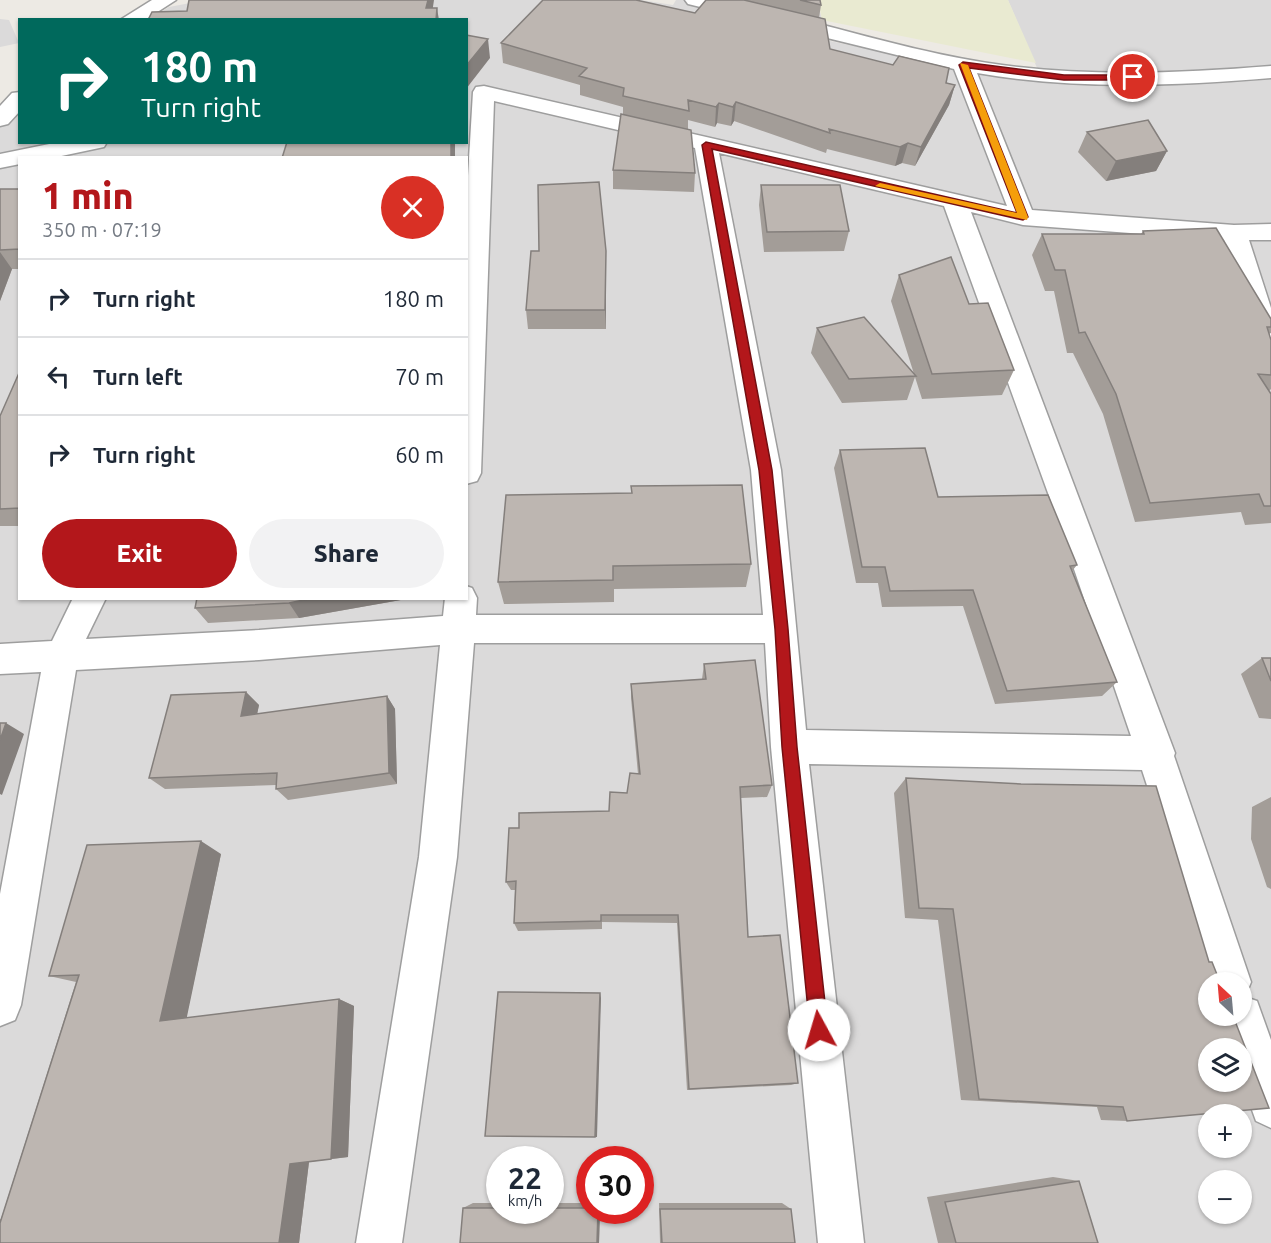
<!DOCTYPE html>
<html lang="en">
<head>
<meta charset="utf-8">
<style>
  body { margin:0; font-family:Ubuntu,sans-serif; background:#f2f2f3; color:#1f2937; height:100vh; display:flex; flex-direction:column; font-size:22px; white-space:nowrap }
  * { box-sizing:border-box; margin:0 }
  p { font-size:20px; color:#747a83 }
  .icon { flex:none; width:33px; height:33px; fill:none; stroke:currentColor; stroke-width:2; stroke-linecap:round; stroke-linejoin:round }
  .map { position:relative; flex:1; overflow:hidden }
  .drawer { position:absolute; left:18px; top:156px; width:450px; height:444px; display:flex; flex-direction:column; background:#fff; border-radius:0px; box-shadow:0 2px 4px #0004 }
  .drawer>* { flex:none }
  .top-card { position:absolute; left:18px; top:18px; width:450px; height:126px; border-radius:0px; box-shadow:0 2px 4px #0004; background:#00695c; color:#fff; overflow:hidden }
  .needle { width:39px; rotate:334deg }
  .controls { position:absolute; left:1198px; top:972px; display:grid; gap:12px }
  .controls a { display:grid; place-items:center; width:54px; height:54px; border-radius:50%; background:#fff; box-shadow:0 2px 4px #0004; font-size:30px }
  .speed { position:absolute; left:486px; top:1146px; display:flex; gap:12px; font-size:30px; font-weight:700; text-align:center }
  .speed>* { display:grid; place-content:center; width:78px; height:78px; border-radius:50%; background:#fff; box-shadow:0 2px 4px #0004; line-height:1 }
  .speed small { font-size:15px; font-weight:400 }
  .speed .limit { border:9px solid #d22; background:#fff; color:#111 }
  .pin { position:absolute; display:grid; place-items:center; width:51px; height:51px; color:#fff; margin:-26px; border:3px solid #fff; border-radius:50%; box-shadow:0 2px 6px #0007 }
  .me { position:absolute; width:66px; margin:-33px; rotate:354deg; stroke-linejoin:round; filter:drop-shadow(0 0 4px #0008) }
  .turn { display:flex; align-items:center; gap:21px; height:126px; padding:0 24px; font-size:27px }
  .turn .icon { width:78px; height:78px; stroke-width:2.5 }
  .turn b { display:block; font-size:42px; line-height:51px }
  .round { display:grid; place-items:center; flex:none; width:63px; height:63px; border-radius:32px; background:#f2f2f3 }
  .summary { display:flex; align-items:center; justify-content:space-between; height:102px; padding:0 24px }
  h1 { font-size:36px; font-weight:800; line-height:45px; color:#b3171b }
  .button { display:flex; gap:12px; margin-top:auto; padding:12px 24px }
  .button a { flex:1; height:69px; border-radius:36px; background:#b3171b; color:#fff; font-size:24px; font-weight:800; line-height:69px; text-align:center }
  .button a+a { background:#f2f2f3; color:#1f2937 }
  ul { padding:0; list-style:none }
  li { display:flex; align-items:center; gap:18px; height:78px; padding:0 24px; border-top:2px solid #e0e1e3 }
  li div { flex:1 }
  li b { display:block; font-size:22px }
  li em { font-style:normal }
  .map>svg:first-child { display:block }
  .residential { fill:#dbdada; fill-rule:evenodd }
  .farmland { fill:#e9ead1 }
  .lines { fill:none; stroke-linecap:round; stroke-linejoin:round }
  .street-casing { stroke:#9e9e9e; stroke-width:3 }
  .street { fill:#fff; fill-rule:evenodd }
  .wall { fill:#a39d98 }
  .shaded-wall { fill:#847f7c }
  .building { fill:#bdb6b1; stroke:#847f7c; stroke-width:1.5; fill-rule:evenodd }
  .route { fill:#b3171b; stroke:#740f12; stroke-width:1.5 }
  .slow { fill:#f59e0b }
</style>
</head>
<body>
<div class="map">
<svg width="1271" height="1243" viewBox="0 0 1271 1243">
  <rect width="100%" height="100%" fill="#edeae4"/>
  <!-- residential -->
  <path class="residential" d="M206,0H641L673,5L676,0H818L825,40L980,72L1043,82L1008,0H1271V1243H0V107L19,96L20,142H466V20L149,19L169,7ZM20,158H466V598H20ZM1209,982H1242V1016H1209ZM1209,1048H1242V1082H1209ZM1209,1114H1242V1148H1209ZM500,1160H550V1210H500ZM590,1160H640V1210H590ZM1209,1180H1242V1214H1209Z
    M0,19L9,20L19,43L0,47Z"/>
  <!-- farmland -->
  <path class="farmland" d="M818,0H1008L1036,63L822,20Z"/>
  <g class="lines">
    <!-- street casing -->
    <g class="street-casing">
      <path id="street" d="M152,0H176L145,20H120Z
        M685,0H722C816,20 907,52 1002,65C1092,77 1182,73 1271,66V78C1173,86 1074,90 977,73L1032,210L1234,225L1271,224V240H1249L1271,308V348L1262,346L1248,318L1224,240L1023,225L971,212L1175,753L1174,756L1251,982L1245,997L1257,1001L1271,1040V1128L1256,1121L1242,1082V1048H1231L1221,1016H1242V982H1211L1142,770L809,764L864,1243H818L771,747L765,643H474L457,857L402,1243H356L419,857L440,645L259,660L76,670L21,1005L15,1020L0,1026V894L41,672L0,674V644L52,641L73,598H106L86,639L259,630L443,616L445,598H466V586L472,588L477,598L476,615H763L751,470L695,148L494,101L481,473L477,481L466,484V209L473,92L476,87L484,86L1007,206L954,69L688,4ZM719,153L944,206L1048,493L1131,736L806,730L781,470Z
        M20,92V111L8,124L0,126V106L12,93Z
        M59,142H107L104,147L52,158H20V164L0,168V154Z"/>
    </g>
    <!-- street -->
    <use href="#street" class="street"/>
  </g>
  <!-- wall -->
  <path class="wall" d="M706,0H820L821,5L819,18L830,49L955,85L949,105L915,166L902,163L895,166L827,149L826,153L734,121L731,126L717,123L715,127L688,120V129L695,173L694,192L613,189V170L623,114V107L580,95V85L503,63L501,43L695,13Z
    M1087,132L1167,151L1156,171L1106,181L1078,152Z
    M761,185L849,231L844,251L764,252L759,205Z
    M0,189H20V269H12L0,301Z
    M1143,231L1271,319V333L1269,334L1271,340V389L1269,391L1271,394V523L1245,525L1241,512L1135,522L1103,414L1073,353H1067L1054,291H1045L1032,255L1042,234H1141Z
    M606,270V329H528L526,310Z
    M899,275L969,304L1014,370L1002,395L922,399L915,377L907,400L842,403L811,353L817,328L914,374L891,301Z
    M20,373V526H0V416Z
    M840,450L1077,565L1072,571L1117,682L1102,696L995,704L963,606L882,607L878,583H856L834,468Z
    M632,493L751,564L746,587L614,589V602L504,604L498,582Z
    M197,598H412L299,618L208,623L195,608Z
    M1262,658H1271V719L1259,718L1241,674Z
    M704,664L772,785L767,797L741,798L748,937L798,1083L791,1085L687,1090L677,923L602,922V929L518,931L514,923L515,890H511L506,882L519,828L609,811L627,793L638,774L631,698V684L702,679Z
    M246,692L259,705L257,714L387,696L395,709L397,784L288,800L276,789V785L165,789L149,778Z
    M906,778L1021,784L1127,1121L1101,1120L1097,1107L961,1100L938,920L905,918L894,793Z
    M1271,797V889L1267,887L1251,839L1252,807Z
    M221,854L186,1018L339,999L354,1006L348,1157L309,1162L299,1243H0V1219H1L76,982L49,976Z
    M1053,1177L1079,1181L1098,1243H938L927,1197Z
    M473,1203H500V1210H550V1203H590V1210H600L599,1243L463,1208Z
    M659,1203H782L791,1209L795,1243H660Z"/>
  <!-- shaded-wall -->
  <path class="shaded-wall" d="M428,0H434L431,20L426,8Z
    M437,8L439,20H436Z
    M488,39L490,58L466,89V66Z
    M955,85L949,105L915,166L921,147Z
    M736,102L734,121L731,126L733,107Z
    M719,103L717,123L715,127L716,107Z
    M451,142H455V158H451Z
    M908,143L902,163L895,166L900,147Z
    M1167,151L1156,171L1106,181L1116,161Z
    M606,251V329L605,310Z
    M0,252L12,269L0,301Z
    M313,598H412L299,618L289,603Z
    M246,692L259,705L254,729L241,716Z
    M387,696L395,709L397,784L389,773Z
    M6,723L24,734L2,795L0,794V740Z
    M201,841L221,854L185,1026L160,1021Z
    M600,993L601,998L597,1137H595Z
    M339,999L354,1006L348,1157L331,1159Z
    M309,1162L299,1243H279L290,1164Z
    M598,1210H600L599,1243H597Z"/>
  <!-- building -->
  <path class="building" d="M189,0H428L426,8H437L436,20H148L152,12L187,11Z
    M543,0H636L695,13L706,0H744L825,19L830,49L893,65L899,56L949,68L946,83L955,85L921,147L908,143L900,147L829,129L830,133L736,102L733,107L719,103L716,107L688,100L689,111L623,96L624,88L579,76L587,68L501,43Z
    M800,0H820L821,5Z
    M466,35L488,39L466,66Z
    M621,114L691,130L695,173L613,170Z
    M1148,120L1167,151L1116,161L1087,132Z
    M287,142H451V158H282Z
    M599,182L606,251L605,310H526L531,251H539L538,185Z
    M761,185H840L849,231L767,232Z
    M0,189H20V249L0,250Z
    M1216,228L1271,319V327H1267L1271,340V375L1258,374L1271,394V506H1264L1259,494L1150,503L1116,394L1085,332L1079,333L1065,270H1055L1042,234H1144L1143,231Z
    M951,257L969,304L988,303L1014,370L932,374L899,275Z
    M864,317L916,376L849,379L817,328Z
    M19,373L20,508L0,509V416Z
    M925,448L938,497L1048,495L1077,565L1070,566L1117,682L1007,691L973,590L890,591L885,567H862L840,450Z
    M742,485L751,564L613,566V580L498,582L506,495L632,493L631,486Z
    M197,598H313L289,603L195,608Z
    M1262,658H1271V681Z
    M755,660L772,785L740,787L748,937L780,935L798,1083L689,1089L678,915H601V921L514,923L516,881L506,882L509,828H519V813L609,811L610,792L627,793L630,773L640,774L631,684L706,679L704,664Z
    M246,692L241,716L387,696L389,773L276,789L277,773L149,778L171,695Z
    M0,723H6L0,740Z
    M906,778L1021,784L1156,786L1209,962H1212L1220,982H1209V1016H1233L1269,1108L1127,1121L1123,1107L979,1099L953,909L919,908ZM1209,1048H1242V1082H1209Z
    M201,841L160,1021L339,999L331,1159L290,1164L279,1243H0V1223L79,975L49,976L87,845Z
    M498,992L600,993L595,1137L485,1136Z
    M1079,1181L1098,1243H956L945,1202Z
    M463,1208H500V1210H550V1208H590V1210H598L597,1243H460Z
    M660,1209H791L795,1243H662Z"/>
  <!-- route -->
  <path class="route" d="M963,62L1064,75H1133L1137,77L1133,80H1064L969,68L1028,217L1023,220L712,149L772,470L788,629L797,747L828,1030L825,1036L819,1039L813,1036L810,1030L782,747L775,629L759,470L702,145L706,142L1017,213L959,65Z"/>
  <!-- slow -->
  <path class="slow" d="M960,63L968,65L1028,217L1027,220L875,186L880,183L1017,213Z"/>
</svg>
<div class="controls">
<a><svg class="needle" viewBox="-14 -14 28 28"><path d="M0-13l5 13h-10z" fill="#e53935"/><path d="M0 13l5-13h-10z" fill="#747a83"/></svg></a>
<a><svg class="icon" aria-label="layers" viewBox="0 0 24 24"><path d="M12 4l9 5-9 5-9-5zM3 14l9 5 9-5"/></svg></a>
<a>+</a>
<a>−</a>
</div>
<div class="speed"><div>22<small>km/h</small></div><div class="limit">30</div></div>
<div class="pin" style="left:1133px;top:77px;background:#d93025"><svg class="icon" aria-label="arrive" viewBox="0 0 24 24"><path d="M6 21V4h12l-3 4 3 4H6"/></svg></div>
<svg class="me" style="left:819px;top:1030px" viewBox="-20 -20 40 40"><circle r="19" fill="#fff"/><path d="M0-13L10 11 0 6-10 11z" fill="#b3171b"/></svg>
<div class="top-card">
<div class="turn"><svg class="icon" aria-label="right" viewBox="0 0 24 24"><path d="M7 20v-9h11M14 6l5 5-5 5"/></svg><div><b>180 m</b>Turn right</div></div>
</div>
<section class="drawer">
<div class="summary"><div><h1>1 min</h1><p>350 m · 07:19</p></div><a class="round" style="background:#d93025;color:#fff"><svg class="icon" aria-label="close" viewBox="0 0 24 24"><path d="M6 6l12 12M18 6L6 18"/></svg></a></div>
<ul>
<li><svg class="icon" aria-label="right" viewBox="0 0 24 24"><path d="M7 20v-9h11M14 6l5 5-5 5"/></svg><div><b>Turn right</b></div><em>180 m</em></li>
<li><svg class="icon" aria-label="left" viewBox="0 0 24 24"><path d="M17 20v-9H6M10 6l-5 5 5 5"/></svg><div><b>Turn left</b></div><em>70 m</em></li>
<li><svg class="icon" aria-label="right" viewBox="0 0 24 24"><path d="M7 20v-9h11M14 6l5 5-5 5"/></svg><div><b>Turn right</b></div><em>60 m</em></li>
</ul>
<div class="button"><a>Exit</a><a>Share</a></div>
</section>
</div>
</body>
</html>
